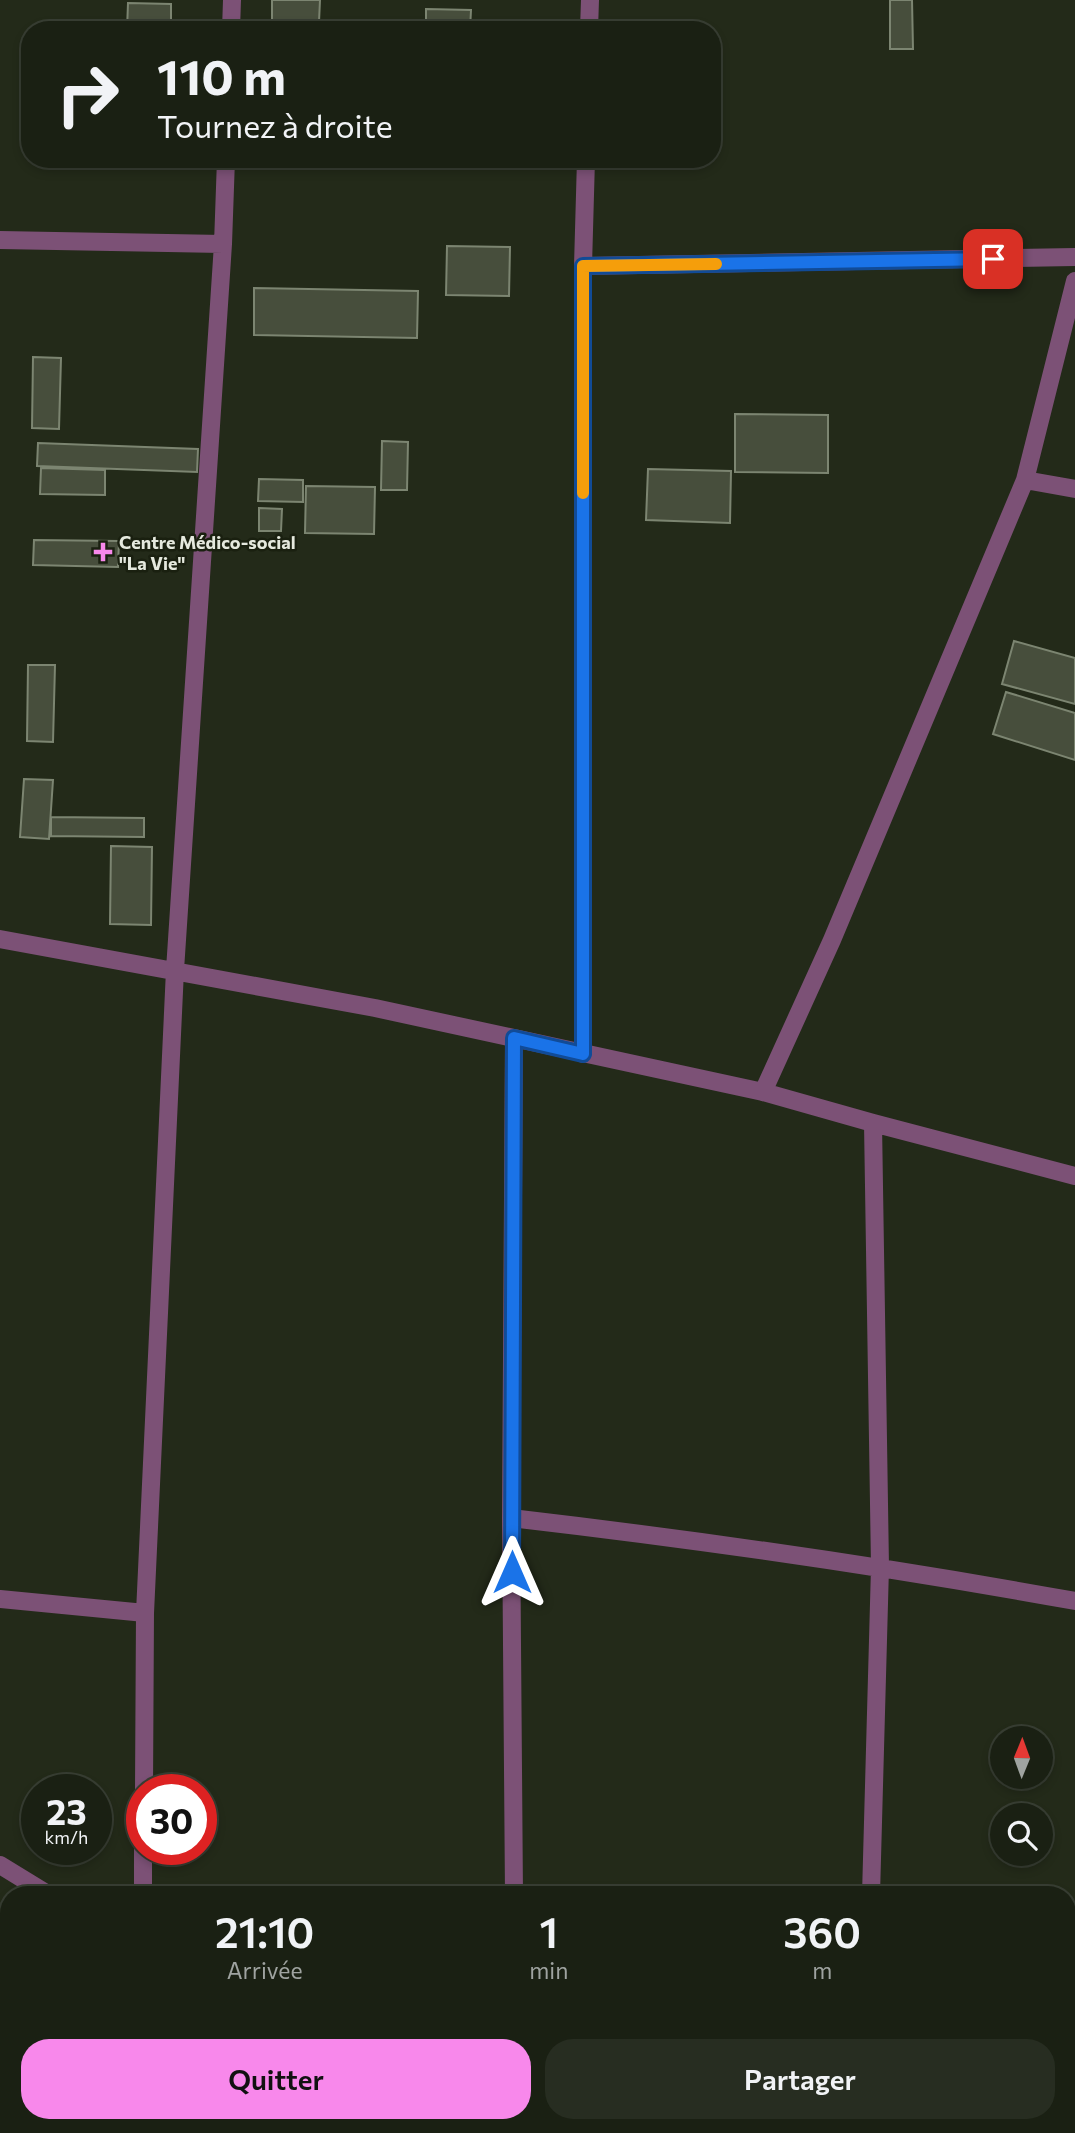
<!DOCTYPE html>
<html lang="fr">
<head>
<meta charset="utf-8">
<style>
  body { margin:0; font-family:Commissioner,sans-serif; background:#272d21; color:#f1f3f6; height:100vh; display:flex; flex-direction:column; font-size:26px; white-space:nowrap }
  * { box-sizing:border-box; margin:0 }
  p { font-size:23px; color:#9fa3a0 }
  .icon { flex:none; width:38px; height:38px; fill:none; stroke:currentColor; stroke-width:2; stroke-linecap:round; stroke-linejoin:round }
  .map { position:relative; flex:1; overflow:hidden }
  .side { position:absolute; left:0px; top:1886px; width:1076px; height:247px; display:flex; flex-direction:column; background:#1a2013; border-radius:28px 28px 0 0; box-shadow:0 4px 10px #0003,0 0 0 2px #383e33 }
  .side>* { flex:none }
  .banner { position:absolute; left:21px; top:21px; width:700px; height:147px; border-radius:28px; box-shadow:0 4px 10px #0003,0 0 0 2px #383e33; background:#1a2013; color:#f1f3f6; overflow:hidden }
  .needle { width:46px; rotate:1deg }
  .tools { position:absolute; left:990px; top:1726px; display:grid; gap:14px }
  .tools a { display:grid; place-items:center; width:63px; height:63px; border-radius:50%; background:#1a2013; box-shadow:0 4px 10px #0003,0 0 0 2px #383e33; font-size:35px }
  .speed { position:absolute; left:21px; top:1774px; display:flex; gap:14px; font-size:35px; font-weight:700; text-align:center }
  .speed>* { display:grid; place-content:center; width:91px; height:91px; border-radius:50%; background:#1a2013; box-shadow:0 4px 10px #0003,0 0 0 2px #383e33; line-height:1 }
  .speed small { font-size:18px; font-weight:400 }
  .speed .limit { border:10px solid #d22; background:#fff; color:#111 }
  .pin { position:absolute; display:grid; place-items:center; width:60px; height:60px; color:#fff; margin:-30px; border-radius:14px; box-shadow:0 4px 10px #0006 }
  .me { position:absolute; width:77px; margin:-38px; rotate:0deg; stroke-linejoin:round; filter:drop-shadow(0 0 5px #0008) }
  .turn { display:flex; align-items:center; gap:24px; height:147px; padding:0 21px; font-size:32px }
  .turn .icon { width:91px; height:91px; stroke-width:2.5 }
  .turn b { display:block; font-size:49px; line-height:60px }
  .eta { display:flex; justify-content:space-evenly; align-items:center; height:119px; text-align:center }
  .eta b { font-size:42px; font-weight:600; line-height:49px }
  .action { display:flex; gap:14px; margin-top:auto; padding:14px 21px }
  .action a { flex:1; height:80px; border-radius:28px; background:#f888eb; color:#111; font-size:28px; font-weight:600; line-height:80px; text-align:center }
  .action a+a { background:#272d21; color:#f1f3f6 }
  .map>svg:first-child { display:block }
  .building { fill:#474e3c; stroke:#7c8571; stroke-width:2 }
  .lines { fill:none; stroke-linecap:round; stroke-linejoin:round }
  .minor { stroke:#7c5176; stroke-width:18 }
  .route-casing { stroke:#114b97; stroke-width:18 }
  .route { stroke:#1a73e8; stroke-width:12 }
  .slow { stroke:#f59e0b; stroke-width:12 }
  .poi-dot { fill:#f888eb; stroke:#1a2010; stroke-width:2.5 }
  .labels { text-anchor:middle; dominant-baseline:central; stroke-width:5; stroke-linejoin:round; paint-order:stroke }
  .poi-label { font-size:18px; font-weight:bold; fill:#e5e9de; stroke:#1a2010; text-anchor:start }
</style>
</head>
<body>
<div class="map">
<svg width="1075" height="2133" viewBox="0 0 1075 2133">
  <rect width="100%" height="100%" fill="#232a19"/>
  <!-- building -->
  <path class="building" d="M272,0H320L319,22L272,21Z
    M890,0H912L913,49H890Z
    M128,3L171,4V30H127Z
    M426,9L471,10L470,30H426Z
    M447,246L510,247L509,296L446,295Z
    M254,288L418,291L417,338L254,335Z
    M33,357L61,358L59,429L32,428Z
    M735,414L828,415V473L735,472Z
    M382,441L408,442L407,490H381Z
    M38,443L198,449L197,472L37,466Z
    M41,468L105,470V495L40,494Z
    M648,469L731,471L730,523L646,520Z
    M259,479L303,480V502L258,501Z
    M306,486L375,487L374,534L305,533Z
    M259,508L282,509L281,531H259Z
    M34,540L119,541L118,567L33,565Z
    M1014,641L1075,658V704L1002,684Z
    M28,665H55L53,742L27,741Z
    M1006,692L1075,713V760L993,734Z
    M24,779L53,780L49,839L20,837Z
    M51,817L144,818V837L51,836Z
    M111,846L152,847L151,925L110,924Z"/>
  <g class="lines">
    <!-- minor -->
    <path class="minor" d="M231,30L232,0
      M589,30L590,0
      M0,240L223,244
      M583,266L1075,257
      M1025,480L1075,489
      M0,939L375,1008L763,1092L873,1123L1075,1176
      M514,1038L511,1518L514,1895
      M583,1054V266L586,159
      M763,1092L832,940L1025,480L1075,281
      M511,1518C700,1540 888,1567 1075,1601
      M0,1599L145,1613
      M144,1790L145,1613L175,970L223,244L226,159
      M0,1865L49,1895
      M143,1895V1850
      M871,1895L880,1567L873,1123
      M1068,2085L1075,2086
      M204,2133L210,2124
      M513,2133V2124
      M862,2133V2124"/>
  </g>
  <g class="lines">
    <!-- route casing -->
    <g class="route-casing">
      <path id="route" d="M512,1572L514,1038L583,1054V266L993,259"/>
    </g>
    <!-- route -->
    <use href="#route" class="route"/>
    <!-- slow -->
    <path class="slow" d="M583,493V266L716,264"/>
  </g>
  <!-- markers -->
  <path class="poi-dot" d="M99.5 541.5h7v7h7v7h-7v7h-7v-7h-7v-7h7z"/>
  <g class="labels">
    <!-- poi labels -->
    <g class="poi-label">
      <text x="119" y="542">Centre Médico-social<tspan x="119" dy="21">"La Vie"</tspan></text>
    </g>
  </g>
</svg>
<div class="tools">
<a><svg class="needle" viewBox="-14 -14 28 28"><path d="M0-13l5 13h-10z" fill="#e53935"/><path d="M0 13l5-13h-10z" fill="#9fa3a0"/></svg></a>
<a><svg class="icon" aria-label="search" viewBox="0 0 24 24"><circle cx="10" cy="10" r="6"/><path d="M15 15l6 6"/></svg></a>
</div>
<div class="speed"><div>23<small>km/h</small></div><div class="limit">30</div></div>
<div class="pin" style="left:993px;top:259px;background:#d93025"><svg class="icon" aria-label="arrive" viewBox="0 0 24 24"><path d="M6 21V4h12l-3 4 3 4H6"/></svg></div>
<svg class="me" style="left:512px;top:1572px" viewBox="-20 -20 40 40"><path d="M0-17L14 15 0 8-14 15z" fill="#1a73e8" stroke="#fff" stroke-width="4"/></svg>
<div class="banner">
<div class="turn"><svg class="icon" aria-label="right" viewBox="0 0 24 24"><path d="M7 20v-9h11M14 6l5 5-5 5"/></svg><div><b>110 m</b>Tournez à droite</div></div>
</div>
<section class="side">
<div class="eta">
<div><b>21:10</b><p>Arrivée</p></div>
<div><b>1</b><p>min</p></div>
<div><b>360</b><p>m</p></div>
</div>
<div class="action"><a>Quitter</a><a>Partager</a></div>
</section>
</div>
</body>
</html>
